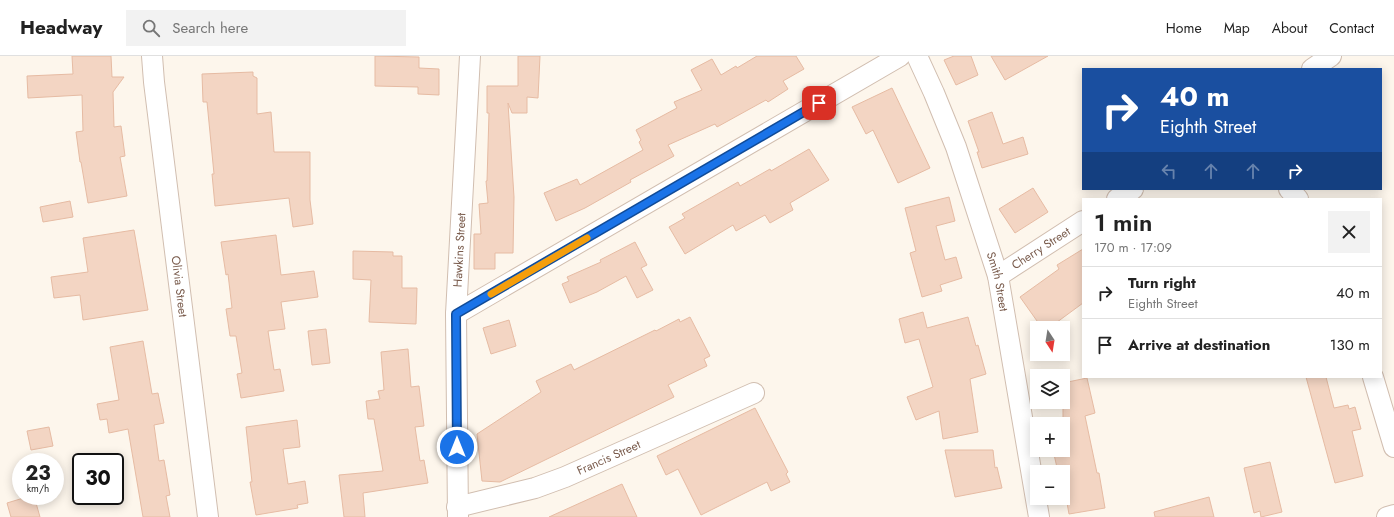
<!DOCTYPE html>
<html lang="en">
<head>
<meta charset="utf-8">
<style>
  body { margin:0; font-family:Jost,sans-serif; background:#f2f2f2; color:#222; height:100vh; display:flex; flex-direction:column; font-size:15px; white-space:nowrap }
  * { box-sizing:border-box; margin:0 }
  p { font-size:13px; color:#767676 }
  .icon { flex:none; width:22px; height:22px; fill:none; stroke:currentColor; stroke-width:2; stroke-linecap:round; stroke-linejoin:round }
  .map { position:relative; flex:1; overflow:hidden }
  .details { position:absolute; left:1082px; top:142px; width:300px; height:180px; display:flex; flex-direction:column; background:#fff; border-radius:0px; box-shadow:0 2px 10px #0003 }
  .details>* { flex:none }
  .banner { position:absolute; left:1082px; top:12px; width:300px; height:122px; border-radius:0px; box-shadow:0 2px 10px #0003; background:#1a4fa0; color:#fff; overflow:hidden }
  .needle { width:26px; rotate:168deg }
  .buttons { position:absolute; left:1030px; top:265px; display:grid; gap:8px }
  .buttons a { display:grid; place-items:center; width:40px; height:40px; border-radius:0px; background:#fff; box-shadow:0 2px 10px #0003; font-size:20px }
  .speed { position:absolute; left:12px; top:397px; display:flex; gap:8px; font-size:20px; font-weight:700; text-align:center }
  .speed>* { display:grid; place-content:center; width:52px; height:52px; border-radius:50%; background:#fff; box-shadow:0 2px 10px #0003; line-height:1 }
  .speed small { font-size:10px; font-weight:400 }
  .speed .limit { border:2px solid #111; border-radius:6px; background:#fff; color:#111 }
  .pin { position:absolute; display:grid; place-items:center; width:34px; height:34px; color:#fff; margin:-17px; border-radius:8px; box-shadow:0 2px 6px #0006 }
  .me { position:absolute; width:44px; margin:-22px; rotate:0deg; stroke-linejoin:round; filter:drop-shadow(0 0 3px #0008) }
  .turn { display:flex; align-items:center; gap:14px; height:84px; padding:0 12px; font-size:18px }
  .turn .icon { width:52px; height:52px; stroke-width:2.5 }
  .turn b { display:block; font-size:28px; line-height:34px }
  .lanes { display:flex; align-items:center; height:38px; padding:0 12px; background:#0003; justify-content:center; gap:20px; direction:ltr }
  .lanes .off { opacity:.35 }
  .round { display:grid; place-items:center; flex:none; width:42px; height:42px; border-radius:0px; background:#f2f2f2 }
  .headline { display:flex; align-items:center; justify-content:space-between; height:68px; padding:0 12px }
  h1 { font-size:24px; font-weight:600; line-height:30px }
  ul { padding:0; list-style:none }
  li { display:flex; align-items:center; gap:12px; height:52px; padding:0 12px; border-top:1px solid #e0e0e0 }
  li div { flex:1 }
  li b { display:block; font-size:15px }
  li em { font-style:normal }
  header { display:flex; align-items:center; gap:24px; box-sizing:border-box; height:56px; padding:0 20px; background:#fff; border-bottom:1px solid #e0e0e0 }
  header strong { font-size:19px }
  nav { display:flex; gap:22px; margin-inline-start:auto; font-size:14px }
  .search { width:280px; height:36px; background:#f2f2f2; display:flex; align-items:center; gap:10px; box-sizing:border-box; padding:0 14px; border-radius:0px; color:#767676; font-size:15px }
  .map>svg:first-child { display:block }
  .building { fill:#f3d5c3; stroke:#e6bba3 }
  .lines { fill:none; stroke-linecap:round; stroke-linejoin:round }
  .street-casing { stroke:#d1beb0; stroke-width:22 }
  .street { stroke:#fff; stroke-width:20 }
  .route-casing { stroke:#114b97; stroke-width:10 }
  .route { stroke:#1a73e8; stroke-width:7 }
  .slow { stroke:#f59e0b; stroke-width:7 }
  .labels { text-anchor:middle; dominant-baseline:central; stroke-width:3.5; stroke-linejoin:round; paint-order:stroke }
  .street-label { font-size:12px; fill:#7a5c4d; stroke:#fffaf3 }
</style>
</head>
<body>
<header>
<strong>Headway</strong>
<div class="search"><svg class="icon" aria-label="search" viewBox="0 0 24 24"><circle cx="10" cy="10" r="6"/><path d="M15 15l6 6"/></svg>Search here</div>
<nav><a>Home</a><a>Map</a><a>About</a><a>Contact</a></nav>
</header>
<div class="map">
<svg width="1394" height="461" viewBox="0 0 1394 461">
  <rect width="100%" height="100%" fill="#fdf6ec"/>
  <!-- building -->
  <path class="building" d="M72,0H111L112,21H124L113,36L114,71L121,70L125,100L120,101L127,140L88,147L81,106H80L76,76L83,75L82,39L28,42L27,20L73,18Z
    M375,0L419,1V12L439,13V39L418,38V31L375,30Z
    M518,0H540L538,42L527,41V57H512L508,47L514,141L513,197H495V213H474V178H481L479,148L488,147L486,125H487L489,57H487V30H518Z
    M757,0H796L804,13L783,25L788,33L768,46L766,44L717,71L715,68L668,89L674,100L630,124L631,126L585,152L556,165L544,137L577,123L580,129L643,94L639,86L641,84L636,74L677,52L674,46L702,34L691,14L712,3L721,19L736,10L737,12Z
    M954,0H971L978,19L956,29L944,4Z
    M991,0H1048L1005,24Z
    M253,16V20L257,22V58L271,56L274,96H310V144L313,168L293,171L289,142L215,150L212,118H214L207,46H203L202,18Z
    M892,32L930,112L898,127L873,74L866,78L852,51Z
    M992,56L1003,88L1023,81L1028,98L982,112L977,96H979L968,65Z
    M809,93L829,124L790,147L793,154L770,167L765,159L736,175L733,169L685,198L669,171L685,162L682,158L738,126L740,130L770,113L771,115Z
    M1033,132L1048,156L1015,177L999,153Z
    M949,141L955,165L936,170L945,204L956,201L962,222L940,229L942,235L922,241L910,197L916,195L905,152Z
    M70,145L73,161L43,166L40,151Z
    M134,174L148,254L83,264L80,239L54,242L51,221L88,216L83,182Z
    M276,179L281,219L314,215L318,241L281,246L285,273L268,275L274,314L280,313L284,335L241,342L237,318L242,317L236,280H230L226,253L232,252L228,218L226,219L221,186Z
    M635,186L647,209L641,212L653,234L637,242L626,220L597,236L570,247L562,228L569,225L567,221L601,206L600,204Z
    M1083,193V247L1049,272H1042L1020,241L1059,213L1057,209Z
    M353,195L393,196V200H402V232H417L416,268L369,266L371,224L353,223Z
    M923,256L927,272L968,261L976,290L978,289L986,318L970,323L978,376L943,383L939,355L916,364L907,341L933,331L919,283L905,287L899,263Z
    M690,261L710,300L704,303L707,310L668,329L674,341L500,426L482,425L477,378L541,336L536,325L571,308L574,314L655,274L656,275L679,263L680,266Z
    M509,264L516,290L491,298L483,272Z
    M326,273L330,307L312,309L308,275Z
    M143,285L152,338L158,337L164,367L154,369L159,405L164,404L170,439L166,440L170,461H143L128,373L109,377L107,363L100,364L97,348L119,344L110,291Z
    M408,293L411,331L419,330L424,370L415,371L420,405L424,404L428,427L363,437L365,461H344L339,419L383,415L374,363H368L366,345L380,343L378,335L384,334L381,296Z
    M1306,321H1326L1334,352L1348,349L1349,353L1355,351L1361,373L1352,375L1363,420L1335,427Z
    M1087,322L1095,357L1085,360L1097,417H1099L1105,452L1069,458L1063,425V416H1058L1053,394H1063V327Z
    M755,352L788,416L786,418L790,426L771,435L767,426L701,459L678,413L666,419L657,400Z
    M297,364L300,391L283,393L288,428L305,425L308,447L297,449L298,452L256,459L250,426H252L246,371Z
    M49,371L53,390L31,394L27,375Z
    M945,394H993L995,412L997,411L1002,432L955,441Z
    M1270,406L1282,456L1261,461L1260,455L1254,457L1244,412Z
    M622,428L637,461H549Z
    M30,440H34L40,461H11L7,447Z
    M1209,441L1214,461H1155L1154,456Z"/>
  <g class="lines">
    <!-- street casing -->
    <g class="street-casing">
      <g id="street">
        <path id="s1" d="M152,0L154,26L208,461"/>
        <path id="s2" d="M917,0L934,37L956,91L998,220L1039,461"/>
        <path d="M1312,13L1331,0"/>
        <path d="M1289,133L1298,143"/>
        <path d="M1117,143L1133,133"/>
        <path id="s3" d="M998,220L1083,165"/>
        <path d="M456,258L900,0"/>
        <path d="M1373,321L1394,391"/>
        <path id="s4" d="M457,451L535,432L565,421L754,337"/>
        <path id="s5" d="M458,461L456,258L470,0"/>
        <path d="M1387,461L1394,459"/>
      </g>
    </g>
    <!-- street -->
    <use href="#street" class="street"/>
  </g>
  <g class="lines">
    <!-- route casing -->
    <g class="route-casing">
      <path id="route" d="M457,391L456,258L819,47"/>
    </g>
    <!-- route -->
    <use href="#route" class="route"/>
    <!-- slow -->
    <path class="slow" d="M491,238L587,182"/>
  </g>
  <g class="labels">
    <!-- street labels -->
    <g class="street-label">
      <text stroke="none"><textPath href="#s3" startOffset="51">Cherry Street</textPath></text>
      <text stroke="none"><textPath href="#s5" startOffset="267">Hawkins Street</textPath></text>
      <text stroke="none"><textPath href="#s2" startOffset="240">Smith Street</textPath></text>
      <text stroke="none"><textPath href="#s1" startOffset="232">Olivia Street</textPath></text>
      <text stroke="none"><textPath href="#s4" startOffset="160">Francis Street</textPath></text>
    </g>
  </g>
</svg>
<div class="buttons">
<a><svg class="needle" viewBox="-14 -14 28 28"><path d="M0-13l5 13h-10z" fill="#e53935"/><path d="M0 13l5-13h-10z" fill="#767676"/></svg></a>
<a><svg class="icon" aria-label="layers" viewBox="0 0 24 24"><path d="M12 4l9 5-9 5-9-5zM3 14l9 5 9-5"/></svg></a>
<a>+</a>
<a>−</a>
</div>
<div class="speed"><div>23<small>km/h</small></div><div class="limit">30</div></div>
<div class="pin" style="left:819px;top:47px;background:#d93025"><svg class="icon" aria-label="arrive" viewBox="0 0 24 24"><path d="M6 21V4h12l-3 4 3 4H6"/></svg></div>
<svg class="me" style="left:457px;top:391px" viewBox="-20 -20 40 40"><circle r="17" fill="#1a73e8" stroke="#fff" stroke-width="3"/><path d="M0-11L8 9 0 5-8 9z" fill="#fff"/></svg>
<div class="banner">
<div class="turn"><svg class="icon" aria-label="right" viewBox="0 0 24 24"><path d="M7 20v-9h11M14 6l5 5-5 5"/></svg><div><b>40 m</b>Eighth Street</div></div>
<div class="lanes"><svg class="icon off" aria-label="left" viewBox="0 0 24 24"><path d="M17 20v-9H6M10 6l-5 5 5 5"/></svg><svg class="icon off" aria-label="ahead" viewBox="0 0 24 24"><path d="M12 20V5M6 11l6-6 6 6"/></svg><svg class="icon off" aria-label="ahead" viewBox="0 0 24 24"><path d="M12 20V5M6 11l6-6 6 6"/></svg><svg class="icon" aria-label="right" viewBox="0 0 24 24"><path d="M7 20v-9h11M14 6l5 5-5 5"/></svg></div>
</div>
<section class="details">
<div class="headline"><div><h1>1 min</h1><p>170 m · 17:09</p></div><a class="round"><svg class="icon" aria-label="close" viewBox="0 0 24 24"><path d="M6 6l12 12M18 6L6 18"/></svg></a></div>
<ul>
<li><svg class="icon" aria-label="right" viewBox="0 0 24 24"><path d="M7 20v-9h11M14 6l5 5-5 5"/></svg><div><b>Turn right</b><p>Eighth Street</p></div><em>40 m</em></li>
<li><svg class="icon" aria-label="arrive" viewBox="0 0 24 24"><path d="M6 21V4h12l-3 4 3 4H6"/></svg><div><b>Arrive at destination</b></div><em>130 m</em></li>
</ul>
</section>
</div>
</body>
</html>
